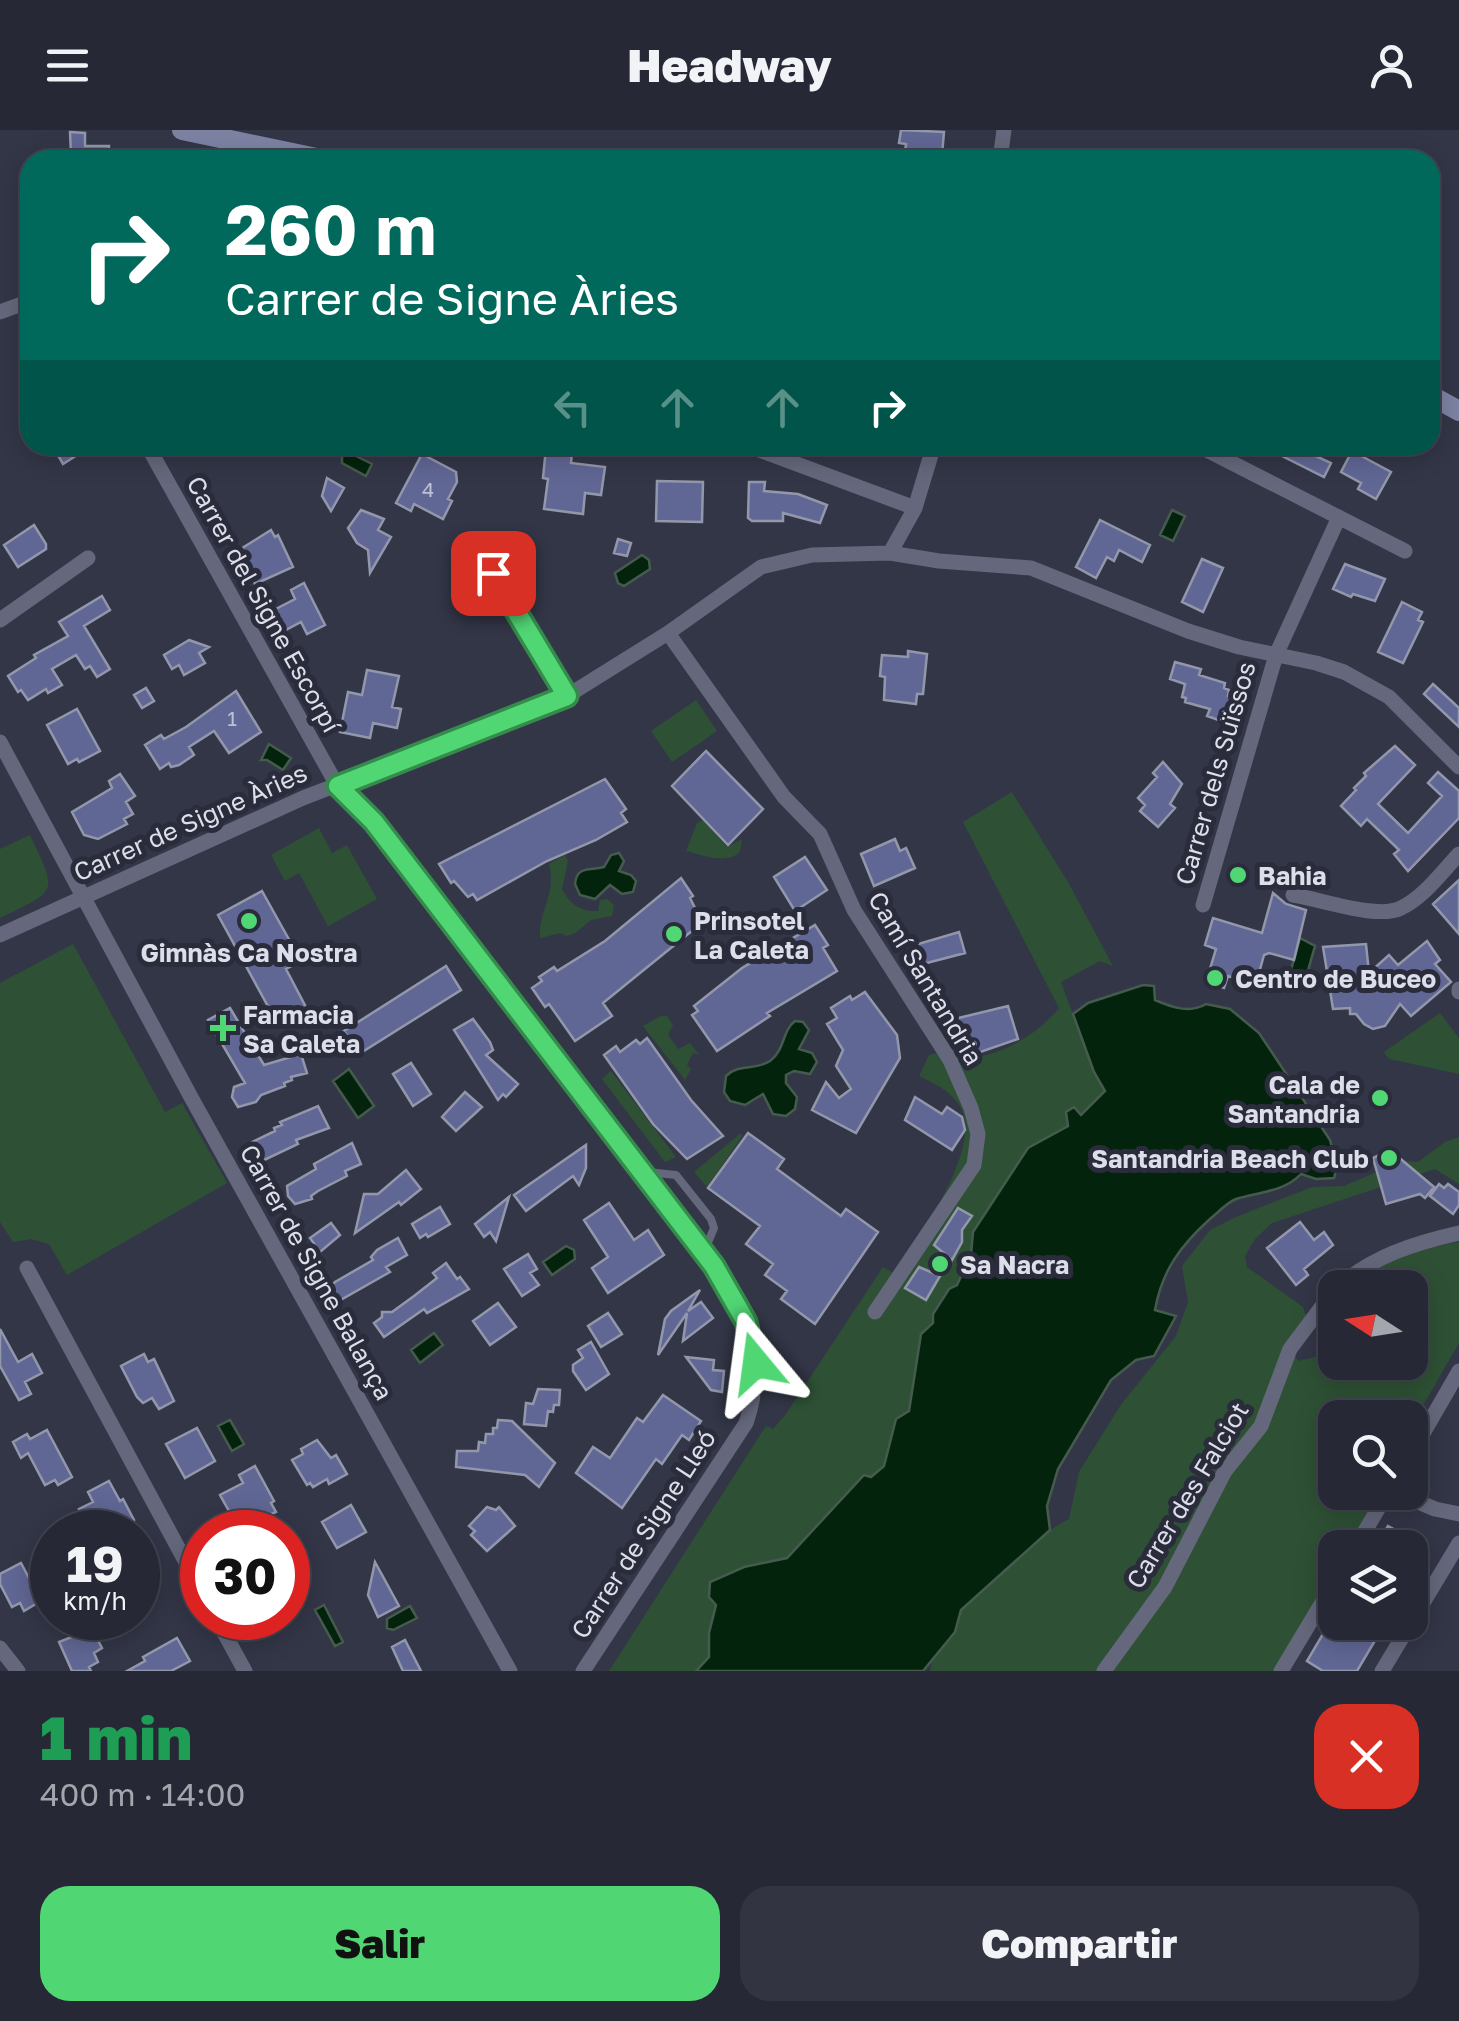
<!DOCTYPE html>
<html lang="es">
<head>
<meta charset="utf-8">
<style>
  body { margin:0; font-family:"Golos Text",sans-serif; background:#323441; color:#f1f3f6; height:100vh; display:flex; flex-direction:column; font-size:38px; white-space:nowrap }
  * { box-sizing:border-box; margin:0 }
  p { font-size:32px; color:#a4a6ad }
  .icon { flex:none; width:55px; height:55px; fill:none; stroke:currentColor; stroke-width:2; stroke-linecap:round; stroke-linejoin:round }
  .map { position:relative; height:1541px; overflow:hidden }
  .panel { display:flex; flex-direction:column; background:#262835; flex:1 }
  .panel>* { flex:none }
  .guide { position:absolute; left:20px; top:20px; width:1420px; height:305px; border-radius:30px; box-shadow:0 5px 25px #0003,0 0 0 2px #424450; background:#00695c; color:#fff; overflow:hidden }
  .needle { width:65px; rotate:282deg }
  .buttons { position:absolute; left:1318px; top:1140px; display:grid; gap:20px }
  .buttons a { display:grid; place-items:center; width:110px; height:110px; border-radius:20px; background:#262835; box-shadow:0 5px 25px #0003,0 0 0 2px #424450; font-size:50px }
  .speed { position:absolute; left:30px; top:1380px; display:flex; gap:20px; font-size:50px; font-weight:700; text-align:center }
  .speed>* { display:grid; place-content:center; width:130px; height:130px; border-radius:50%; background:#262835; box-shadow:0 5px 25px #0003,0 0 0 2px #424450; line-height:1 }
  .speed small { font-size:25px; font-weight:400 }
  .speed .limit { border:15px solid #d22; background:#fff; color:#111 }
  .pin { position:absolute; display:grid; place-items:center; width:85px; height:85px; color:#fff; margin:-42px; border-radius:20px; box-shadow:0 5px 15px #0006 }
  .me { position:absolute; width:110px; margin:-55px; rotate:344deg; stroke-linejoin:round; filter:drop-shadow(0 0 8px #0008) }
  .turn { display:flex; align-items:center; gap:35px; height:210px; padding:0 40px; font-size:45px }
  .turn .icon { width:130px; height:130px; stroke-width:2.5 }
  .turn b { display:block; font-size:70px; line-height:85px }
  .lanes { display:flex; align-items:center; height:95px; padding:0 40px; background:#0003; justify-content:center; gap:50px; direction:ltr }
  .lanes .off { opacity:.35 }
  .round { display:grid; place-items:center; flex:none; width:105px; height:105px; border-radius:30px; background:#323441 }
  .headline { display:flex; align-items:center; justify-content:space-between; height:170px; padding:0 40px }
  h1 { font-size:60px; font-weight:800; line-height:75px; color:#1e9e55 }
  .button { display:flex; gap:20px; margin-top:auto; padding:20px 40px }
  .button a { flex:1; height:115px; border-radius:30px; background:#51d674; color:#111; font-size:40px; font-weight:800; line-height:115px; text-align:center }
  .button a+a { background:#323441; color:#f1f3f6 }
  header { display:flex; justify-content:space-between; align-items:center; height:130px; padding:0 40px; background:#262835; font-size:45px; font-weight:800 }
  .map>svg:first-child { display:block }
  .green { fill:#2e5135 }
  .water { fill:#04230c; stroke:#455b4e; stroke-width:2.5 }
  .building { fill:#606794; stroke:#9397ab; stroke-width:2.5 }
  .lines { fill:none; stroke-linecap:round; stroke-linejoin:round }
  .lane { stroke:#65687c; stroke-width:8 }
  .street { stroke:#65687c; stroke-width:15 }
  .secondary { stroke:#7d83a3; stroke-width:20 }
  .route-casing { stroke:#358b4b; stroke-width:25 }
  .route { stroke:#51d674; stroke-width:18 }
  .poi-dot { fill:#51d674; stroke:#2a2c3c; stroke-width:4 }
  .labels { text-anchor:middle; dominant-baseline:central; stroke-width:10; stroke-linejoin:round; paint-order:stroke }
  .number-label { font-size:20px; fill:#bdc1d4 }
  .street-label { font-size:25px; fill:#dcdfe9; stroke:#2a2c3c }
  .poi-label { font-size:25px; font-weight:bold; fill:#dcdfe9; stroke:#2a2c3c; text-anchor:start }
</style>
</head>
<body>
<header><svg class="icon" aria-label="menu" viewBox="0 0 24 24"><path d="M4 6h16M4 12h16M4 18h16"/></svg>Headway<svg class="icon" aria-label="person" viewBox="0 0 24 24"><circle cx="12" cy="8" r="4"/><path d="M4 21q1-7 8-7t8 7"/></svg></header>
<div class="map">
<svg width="1459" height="1541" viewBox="0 0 1459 1541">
  <rect width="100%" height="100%" fill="#333647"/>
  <!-- green -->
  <path class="green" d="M696,570L717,601L672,632L651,601Z
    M1012,662L1068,752L1113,836L1100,831L1061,852L1094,942L1105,961L1068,996L1029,1018L973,1102L971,1125L957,1155L949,1159L933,1193L921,1204L909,1281L896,1289L884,1336L871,1347L864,1346L787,1428L744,1437C720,1470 710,1485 709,1527L696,1541H609L766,1296L773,1299L786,1284L883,1137L895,1144C917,1108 988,1014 958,973C949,960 933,953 919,946L929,925L958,919L966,929C1003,924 1035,907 1059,878L963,692Z
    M703,690L727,717L742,709L740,722C725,735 704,725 686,721L697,693Z
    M319,698L332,723L347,715L377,769L328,796L299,743L285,751L271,725Z
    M30,705C58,764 58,760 0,788V719Z
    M565,725L568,731L562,759C570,774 580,782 598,781L600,770L607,769L614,775L612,786L591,790L574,804L566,806L561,803L540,808C538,780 557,766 549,734Z
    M73,814L165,982L182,973L227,1053L67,1145L49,1114L31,1109L13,1112L0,1092V853Z
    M1440,883L1459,908V944L1389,929L1384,922Z
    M661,886H667L673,895L668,905L678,919L690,913L699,925L693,923L687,935L691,939L685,950L643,896Z
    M611,941L676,1027L665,1032L602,949Z
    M740,1004L743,1005L707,1057L694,1042Z
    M1459,1007V1054L1435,1039L1272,1093L1255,1109L1245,1126L1247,1137L1303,1177L1306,1186L1287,1214L1298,1231L1331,1223L1335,1219V1232H1410V1158L1351,1157C1378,1133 1424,1117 1459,1112V1213L1417,1286L1410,1308V1288H1335V1362L1380,1363L1347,1417L1335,1418V1437L1273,1541H930L933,1528L955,1502L961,1480L1050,1400L1069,1389L1079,1342L1120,1276L1176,1206L1188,1172L1182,1136L1210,1100L1236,1087L1312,1057L1344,1056L1403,1031L1418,1032L1445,1012Z"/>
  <!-- water -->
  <path class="water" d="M348,322L372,334L366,346L342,333V325Z
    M1172,380L1185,386L1173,411L1160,405Z
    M642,425L649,430L650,439L624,456L618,453L615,443Z
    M269,614L291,628L283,640L267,630H261Z
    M619,723L624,731L619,741L631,745L636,751L633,762L622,764L610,755L595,769L580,765L575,754C577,735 590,741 604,737L611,725Z
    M1300,808L1315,816L1307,844L1291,840Z
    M1143,855L1154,856L1155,870C1171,877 1190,884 1206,874L1230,879L1259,903L1330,1010L1337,1037L1334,1048L1316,1049L1301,1044C1284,1062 1258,1062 1236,1069C1226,1073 1219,1082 1211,1088C1181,1115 1162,1140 1155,1180L1176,1186L1154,1226L1136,1230L1111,1250L1058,1339L1047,1376L1050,1400L961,1480L955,1502L923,1541H696L709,1527V1503L716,1475L709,1467L710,1452L744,1437L787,1428L864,1345L871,1347L884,1336L896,1289L909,1281L921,1204L933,1193V1184L949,1159L957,1155L971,1125L973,1102L1028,1018L1068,996L1066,982L1074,977L1081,985L1105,961L1094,942L1073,884L1088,873Z
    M795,891L803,892L809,900L799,919L812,923L817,932L810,944L794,941L786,945V953L797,967L795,979L786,986L773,984L763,964L745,975L730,971L724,962L726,946C739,933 755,941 770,931C785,920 782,901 795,891Z
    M349,939L374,976L358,988L333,951Z
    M566,1116L574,1120L575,1129L552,1145L543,1132Z
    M434,1203L443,1215L420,1233L411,1220Z
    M230,1290L244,1314L232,1321L218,1296Z
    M324,1475L343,1512L335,1516L315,1480Z
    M410,1476L417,1488L393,1500L387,1498V1489Z"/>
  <!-- building -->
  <path class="building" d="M901,0L944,2L942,25L905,21L906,14L899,13Z
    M70,2L85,3V16H109L108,30H85V25H71Z
    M52,315H93L63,334Z
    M1285,315H1310L1307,322L1331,333L1324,347L1280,325Z
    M546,318L572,322L571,333L605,337L601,365L585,363L583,384L544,379L548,349L543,348Z
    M1352,321L1391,342L1376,369L1358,359L1361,353L1341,342Z
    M422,324L456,342L457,352L448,369L452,371L443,389L414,374L411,381L396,373Z
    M327,348L344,358L331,381L322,366Z
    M657,351L703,352L702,392L656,391Z
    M749,352H765L764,361L798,364L827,375L820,393L783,383V391H752L748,388Z
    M361,380L384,389L378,400L391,407L370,443L368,420L357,413L348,398Z
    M1100,390L1150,415L1142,432L1119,420L1114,431L1107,427L1096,448L1076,437Z
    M34,395L46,414V419L18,437L4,415Z
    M271,400L275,407L278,405L293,437L255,454L239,420Z
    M618,409L631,413L627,426L614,423Z
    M1202,429L1223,438L1203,482L1182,472Z
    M1345,434L1385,449L1375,471L1353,464L1351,467L1333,459Z
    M304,453L325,495L307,504L301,492L282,502L272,481L295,469L291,460Z
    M102,466L110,480L84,496L110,539L97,547L90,536L85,539L76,525L52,539L62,555L48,563L46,559L28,570L21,560L18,562L8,546L36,528L34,525L68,506L59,492Z
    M1402,472L1422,482L1418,490L1423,492L1403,533L1378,522Z
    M189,510L209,517L199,523L205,533L184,545L179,535L172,539L164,525Z
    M908,521L927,524L923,564H917L916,574L884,570L885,547L880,546L882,525L908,527Z
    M1175,532L1201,539L1199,545L1225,553L1224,558L1229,560L1228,566L1231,567L1224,592L1207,586L1210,579L1185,572L1186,568L1182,567L1185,554L1170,549Z
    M367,540L399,546L392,577L401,579L397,598L373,593L370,608L340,602L348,562L362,565Z
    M1433,554L1459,578V597L1424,564Z
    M146,558L154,571L142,578L134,565Z
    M236,561L261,602L229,623L214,601L189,617L194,625L179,635L171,637L169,633L160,639L145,615L161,605L164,609L186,597Z
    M77,579L100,621L79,632L77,629L68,634L47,595Z
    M1395,616L1415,635L1378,674L1408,703L1442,666L1428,653L1438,642L1459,661V688L1408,741L1394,724L1399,720L1395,716L1367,689L1361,696L1341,676L1356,660L1354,658L1366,646L1364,643Z
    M706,621L763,679L728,715L672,656Z
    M1163,632L1182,654L1170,674L1175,678L1158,697L1140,681L1145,675L1138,668L1157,647L1153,643Z
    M120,644L135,666L126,672L133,684L124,689L127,694L98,709L84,705L72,682L112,658L109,651Z
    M605,649L626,679L621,683L627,692L596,710L547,731L477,770L473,764L468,767L454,751L451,753L439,734Z
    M895,709L900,721L906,718L915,738L874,756L861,724Z
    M805,727L827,760L795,781L774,747Z
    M681,748L693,766L690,768L700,788L695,792L698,796L603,873L612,886L575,911L549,874L545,877L532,858L542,851L539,847L554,837L557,841L605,811Z
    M1459,750V804L1433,774Z
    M262,761L301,831L286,839L308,881L287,893L283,887L276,891L218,785Z
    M1273,763L1286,774L1306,780L1294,830L1269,823L1264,825L1256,854L1228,846L1224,858L1206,852L1216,819L1205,815L1213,788L1262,803Z
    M815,795L828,815L823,818L837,841L767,883L770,886L717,921L692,885L698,881L694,876L742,838Z
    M959,802L965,823L923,834L918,814Z
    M1427,811L1440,830L1435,834L1451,852L1411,886L1400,874L1385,896L1373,899L1364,894L1356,884H1350V878L1333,879L1323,817L1366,814L1369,843L1389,825L1398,835Z
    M446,836L461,860L359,924L344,901Z
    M865,862L897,905L900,928L856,1003L812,980L826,952L839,968L851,959L836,936L843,920L827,894L837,888L831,878L850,866L852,870Z
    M1008,876L1018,909L966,927L961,910L953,912L946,891Z
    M230,878L264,935L301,924L307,943L291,947L292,950L284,953L285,956L261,965L256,972L238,977L232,967L234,957L245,953L208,890Z
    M473,889L490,912L493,920L486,925L518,954L506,967L503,964L498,970L454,900Z
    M647,908L691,970L723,1006L687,1029L653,994L604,925L616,916L620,922L636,910L640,914Z
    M411,933L431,964L413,976L393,944Z
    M465,962L482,977L456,1001L442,987Z
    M915,967L942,984L947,977L962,987L965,1000L952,1020L905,990Z
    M318,976L329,998L296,1010L298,1014L260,1032L252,1012L275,1001L274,998L282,995L280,992Z
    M748,1003L784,1029L777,1039L841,1086L846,1079L878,1102L815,1194L781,1169L787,1161L765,1145L773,1134L746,1114L760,1096L708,1058Z
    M352,1013L361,1034L345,1041L347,1046L318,1061L311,1066L312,1069L295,1074L288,1066L287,1056L316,1039L314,1034Z
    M586,1015V1038L579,1055L573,1046L526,1081L514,1065Z
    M1390,1020L1434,1057L1425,1068L1420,1064L1386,1074L1373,1028Z
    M406,1040L421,1059L401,1075L399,1072L355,1103L364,1064H378Z
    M1439,1054L1444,1058L1448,1054L1459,1062V1075L1453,1084L1430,1066Z
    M509,1067L496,1111L490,1102L484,1107L475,1094Z
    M609,1073L634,1110L648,1100L664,1125L608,1163L592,1138L608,1127L584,1090Z
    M440,1077L450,1094L428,1107L426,1104L420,1108L412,1094Z
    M958,1078L972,1086L962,1100V1112L952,1130L934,1115Z
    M1300,1092L1314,1110L1324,1102L1333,1115L1304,1139L1308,1145L1296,1155L1267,1118Z
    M331,1093L340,1105L320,1122L310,1108Z
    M398,1108L407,1125L386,1137L390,1142L337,1172L329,1158L335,1152L373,1130L371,1127L377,1120Z
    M528,1124L537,1139L530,1143L539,1155L522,1166L504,1139Z
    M446,1133L457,1149L460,1147L469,1159L427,1183L424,1179L384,1207L374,1193L382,1187V1182H392L414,1166L437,1148L433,1143Z
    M919,1137L940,1146L926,1170L905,1158Z
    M700,1160L688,1181L701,1172L713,1188L683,1211L687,1183L658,1225L665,1189L671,1181Z
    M498,1173L516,1197L490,1215L473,1191Z
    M608,1183L622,1204L601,1217L588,1196Z
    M0,1199L18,1232L32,1224L42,1243L25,1252L31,1264L19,1270L0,1236Z
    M591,1212L609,1244L586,1260L573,1241V1235L583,1228L578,1220Z
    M144,1224L148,1232L154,1229L174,1271L159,1279L152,1268L143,1273L137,1267L121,1236Z
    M686,1227L714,1230L713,1240L724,1241L722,1262L711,1260Z
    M538,1259L560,1260L559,1275H554L553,1282L548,1281L546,1296L524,1294L526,1273L533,1274Z
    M663,1265L701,1291L689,1310L682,1305L662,1334L656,1329L622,1378L576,1343L593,1317L610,1328L637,1288L643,1292Z
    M498,1290L512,1291L555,1333L539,1357L525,1345L456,1337L457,1321H478L479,1312L485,1313L486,1304H493V1298H497Z
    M197,1298L215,1331L185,1348L166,1314Z
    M47,1300L72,1347L58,1355L55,1350L45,1355L28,1323L21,1328L13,1312L27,1304L30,1309Z
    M317,1310L331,1328L336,1325L347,1344L329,1354L327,1349L313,1357L310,1353L307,1355L292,1330L303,1324L301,1319Z
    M255,1336L274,1371L271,1373L276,1382L239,1399L220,1365L243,1353L239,1345Z
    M109,1351L120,1371L123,1369L134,1390L113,1401L109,1394L92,1402L79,1379L93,1372L88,1362Z
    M351,1375L366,1402L337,1418L322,1392Z
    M487,1377L496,1380L499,1377L515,1396L487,1421L471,1405L475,1401L469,1396Z
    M1388,1396L1403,1404L1425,1418H1375Z
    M375,1432L399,1476L378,1487L368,1465Z
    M21,1433L37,1463L34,1464L39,1472L24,1481L20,1473L12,1477L0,1454V1444Z
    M1330,1492H1386L1357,1541H1323L1307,1531Z
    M92,1499L102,1518L94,1523L98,1532L89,1537L91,1541H72L59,1512Z
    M177,1508L190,1531L171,1541H127L145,1531L143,1527Z
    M405,1510L421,1541H403L392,1517Z"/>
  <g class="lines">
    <!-- lane -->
    <path class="lane" d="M647,1042L676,1045L711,1089L714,1098L704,1122"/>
    <!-- street -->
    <path class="street" d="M1000,30L1004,0
      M0,182L30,171
      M147,315L338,657L374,692L675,1082C721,1145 776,1210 746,1293L583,1541
      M746,315L915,378
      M1197,315L1405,421
      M475,412L567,566
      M890,423L915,378L934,315
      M0,490L88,428
      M668,503L784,667L820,704L854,780L950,930L971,978L978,1004L974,1035L875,1182
      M0,612L192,969L510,1541
      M1293,765C1320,769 1378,790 1401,778C1424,767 1442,742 1459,724
      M1203,775L1276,525L1339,387
      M0,805L303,668L567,566L668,503L761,437L812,425L890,423L939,431L1031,438L1188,501L1239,517L1316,533L1344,542L1389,567L1459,637
      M1459,859V862
      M27,1138L202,1462
      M1337,1158C1371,1127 1414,1113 1459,1103
      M1410,1326L1459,1241
      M1395,1362L1435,1379L1459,1384
      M1355,1418L1388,1362
      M216,1488L245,1541
      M0,1518L18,1541
      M1104,1541L1165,1457L1225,1341L1261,1296L1290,1219L1335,1159
      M1281,1541L1335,1451
      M1382,1541L1459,1413"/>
    <!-- secondary -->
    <path class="secondary" d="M182,0L326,30
      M1430,265L1459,281"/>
  </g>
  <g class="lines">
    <!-- route casing -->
    <g class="route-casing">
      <path id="route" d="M493,443L567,566L338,656L374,692L714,1136L746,1192L756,1233"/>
    </g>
    <!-- route -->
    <use href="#route" class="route"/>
  </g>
  <!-- markers -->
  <g class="poi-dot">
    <circle cx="1238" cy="745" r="10"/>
    <circle cx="249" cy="791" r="10"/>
    <circle cx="674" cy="804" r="10"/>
    <circle cx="1215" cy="848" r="10"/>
    <path d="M218 883h10v10h10v10h-10v10h-10v-10h-10v-10h10z"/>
    <circle cx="1380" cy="968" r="10"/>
    <circle cx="1389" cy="1028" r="10"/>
    <circle cx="940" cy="1134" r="10"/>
  </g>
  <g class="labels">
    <!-- number labels -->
    <g class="number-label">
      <text x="428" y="359">4</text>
      <text x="232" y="588">1</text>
    </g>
    <!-- street labels -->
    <g class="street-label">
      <text transform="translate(264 474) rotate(61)">Carrer del Signe Escorpí</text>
      <text transform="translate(1215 643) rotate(-74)">Carrer dels Suïssos</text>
      <text transform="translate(190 692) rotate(-24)">Carrer de Signe Àries</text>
      <text transform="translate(926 848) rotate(59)">Camí Santandria</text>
      <text transform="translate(317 1142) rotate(61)">Carrer de Signe Balança</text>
      <text transform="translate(1187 1365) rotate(-59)">Carrer des Falciot</text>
      <text transform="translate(643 1404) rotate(-57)">Carrer de Signe Lleó</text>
    </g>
    <!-- poi labels -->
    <g class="poi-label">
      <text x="1258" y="745">Bahia</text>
      <text x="694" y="790">Prinsotel<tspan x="694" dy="29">La Caleta</tspan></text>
      <text x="249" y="822" text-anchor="middle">Gimnàs Ca Nostra</text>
      <text x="1235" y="848">Centro de Buceo</text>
      <text x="243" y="884">Farmacia<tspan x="243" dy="29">Sa Caleta</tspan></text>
      <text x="1360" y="954" text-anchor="end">Cala de<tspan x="1360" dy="29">Santandria</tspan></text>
      <text x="1369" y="1028" text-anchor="end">Santandria Beach Club</text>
      <text x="960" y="1134">Sa Nacra</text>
    </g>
  </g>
</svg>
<div class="buttons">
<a><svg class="needle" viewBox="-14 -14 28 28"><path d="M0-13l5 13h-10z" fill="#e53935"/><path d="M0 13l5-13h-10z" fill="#a4a6ad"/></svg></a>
<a><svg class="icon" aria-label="search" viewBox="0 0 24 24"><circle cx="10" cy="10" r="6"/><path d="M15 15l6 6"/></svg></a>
<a><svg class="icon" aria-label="layers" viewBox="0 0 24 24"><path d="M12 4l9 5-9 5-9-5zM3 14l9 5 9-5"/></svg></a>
</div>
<div class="speed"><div>19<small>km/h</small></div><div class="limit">30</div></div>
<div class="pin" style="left:493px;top:443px;background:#d93025"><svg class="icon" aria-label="arrive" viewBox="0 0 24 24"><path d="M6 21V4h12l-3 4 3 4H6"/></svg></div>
<svg class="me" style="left:756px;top:1233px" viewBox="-20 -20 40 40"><path d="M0-17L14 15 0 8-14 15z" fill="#51d674" stroke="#fff" stroke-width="4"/></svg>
<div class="guide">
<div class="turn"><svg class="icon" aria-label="right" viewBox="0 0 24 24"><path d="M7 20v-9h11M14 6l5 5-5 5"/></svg><div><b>260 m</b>Carrer de Signe Àries</div></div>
<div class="lanes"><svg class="icon off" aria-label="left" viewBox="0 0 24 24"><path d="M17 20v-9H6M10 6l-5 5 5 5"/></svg><svg class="icon off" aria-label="ahead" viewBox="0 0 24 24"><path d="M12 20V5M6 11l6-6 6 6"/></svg><svg class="icon off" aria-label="ahead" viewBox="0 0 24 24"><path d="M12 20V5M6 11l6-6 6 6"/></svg><svg class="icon" aria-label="right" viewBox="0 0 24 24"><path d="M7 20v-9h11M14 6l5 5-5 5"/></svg></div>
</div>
</div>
<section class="panel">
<div class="headline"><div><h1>1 min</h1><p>400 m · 14:00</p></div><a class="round" style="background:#d93025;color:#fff"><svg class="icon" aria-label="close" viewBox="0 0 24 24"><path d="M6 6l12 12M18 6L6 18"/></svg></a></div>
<div class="button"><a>Salir</a><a>Compartir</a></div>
</section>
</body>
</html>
